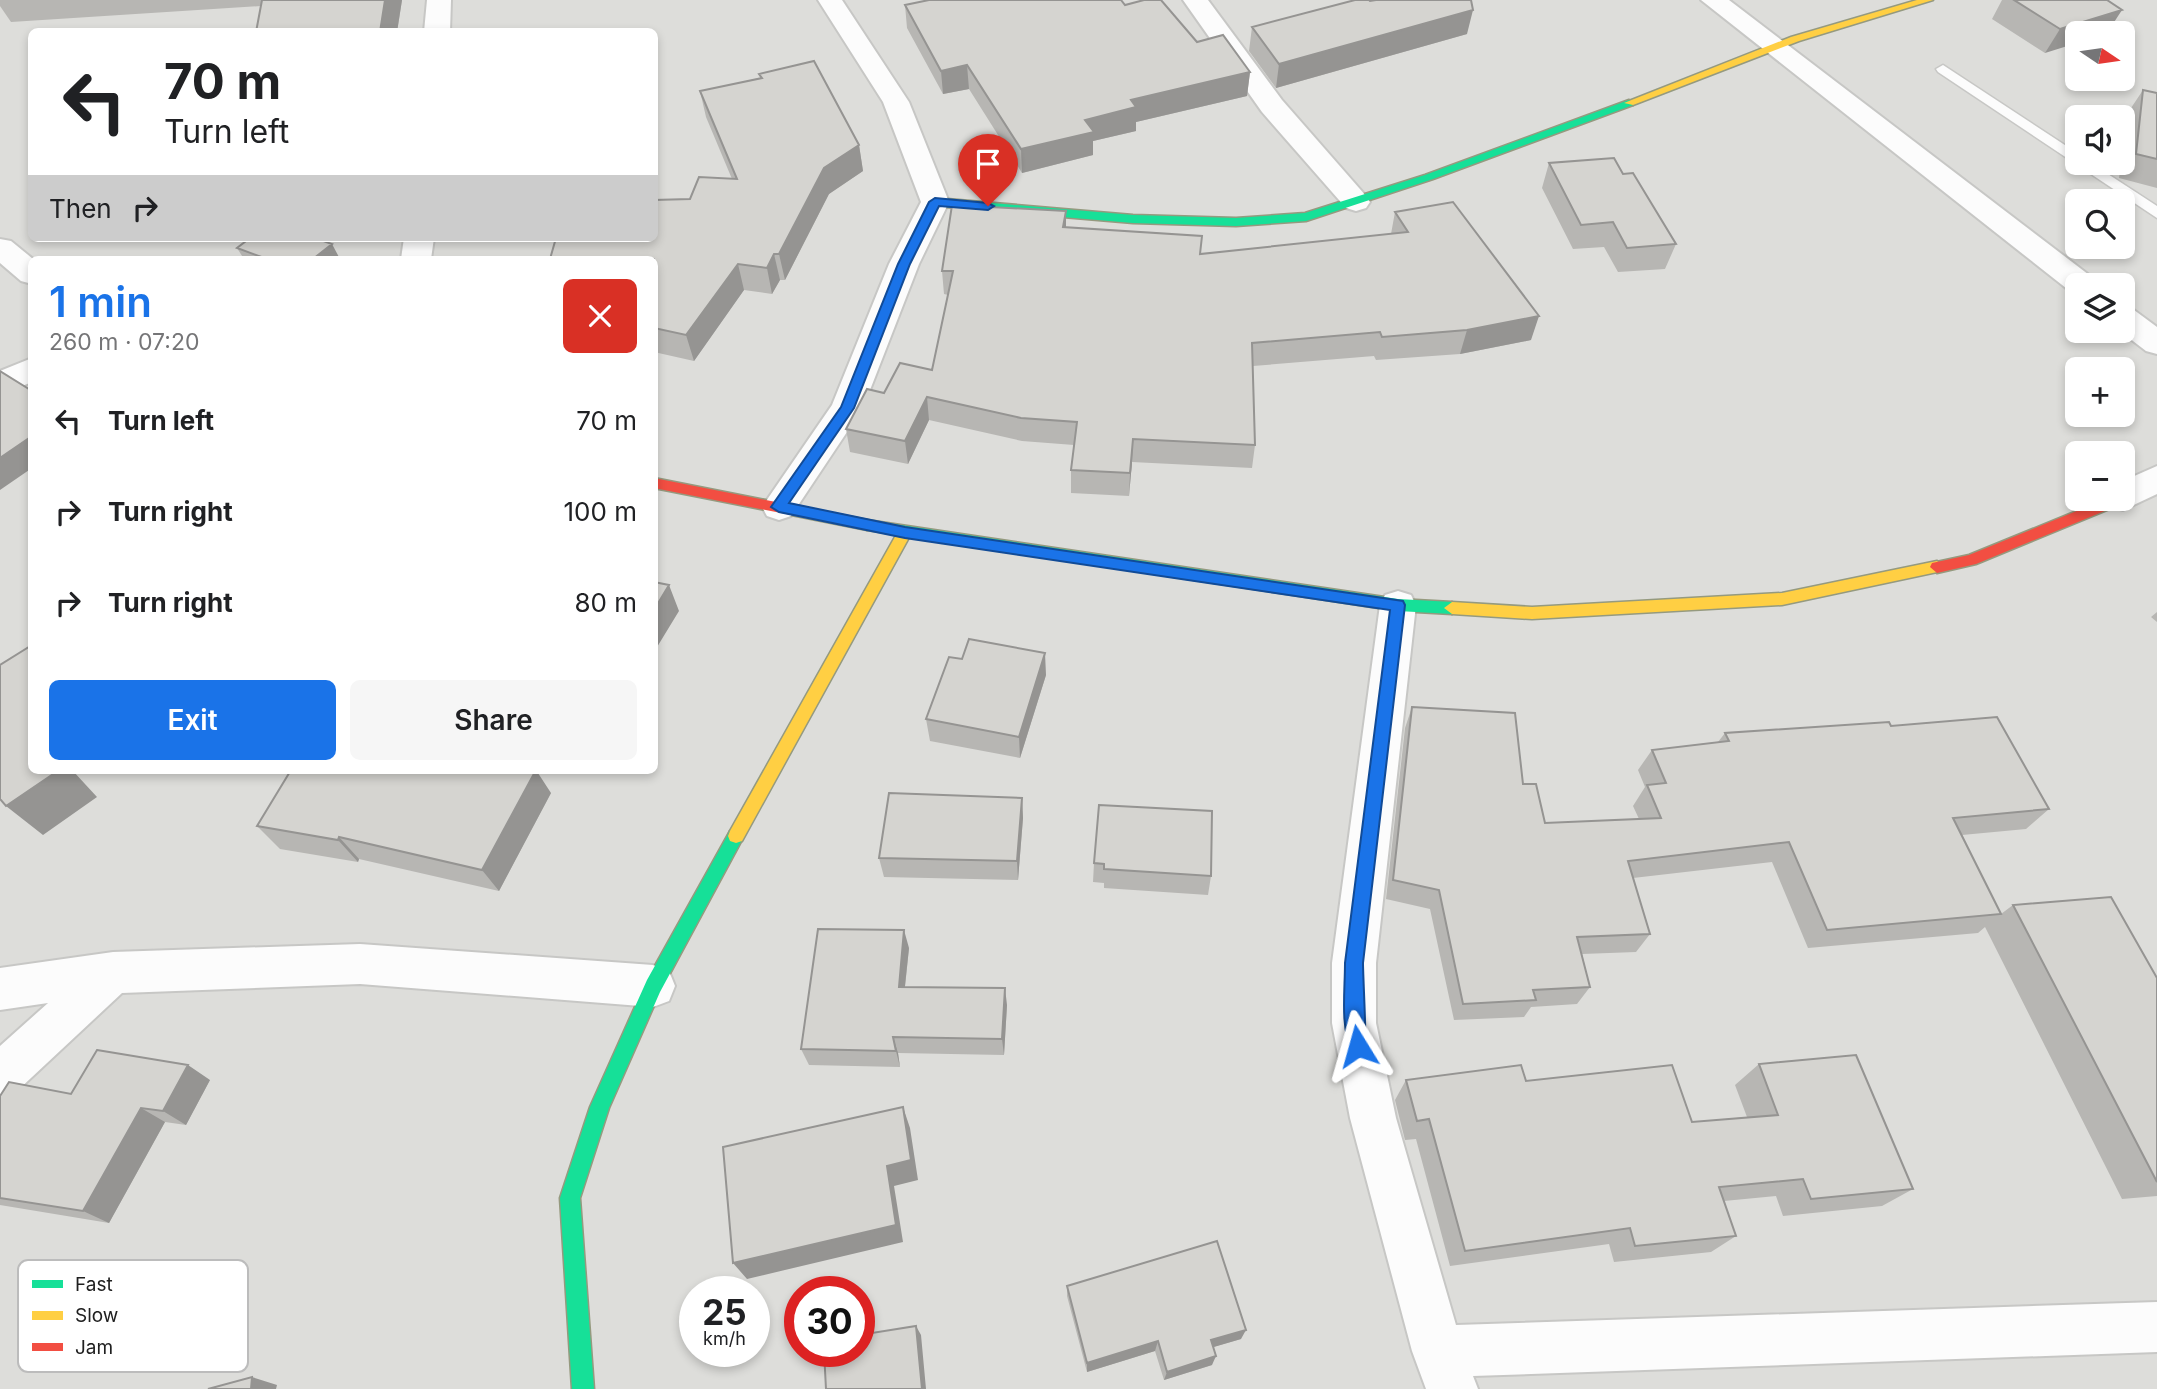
<!DOCTYPE html>
<html lang="en">
<head>
<meta charset="utf-8">
<style>
  body { margin:0; font-family:Inter,sans-serif; background:#f6f6f6; color:#202124; height:100vh; display:flex; flex-direction:column; font-size:26px; white-space:nowrap }
  * { box-sizing:border-box; margin:0 }
  p { font-size:23px; color:#757577 }
  .icon { flex:none; width:38px; height:38px; fill:none; stroke:currentColor; stroke-width:2; stroke-linecap:round; stroke-linejoin:round }
  .map { position:relative; flex:1; overflow:hidden }
  .panel { position:absolute; left:28px; top:256px; width:630px; height:518px; display:flex; flex-direction:column; background:#fff; border-radius:10px; box-shadow:0 4px 10px #0003 }
  .panel>* { flex:none }
  .top-card { position:absolute; left:28px; top:28px; width:630px; height:214px; border-radius:10px; box-shadow:0 4px 10px #0003; background:#fff; color:#202124; overflow:hidden }
  .needle { width:46px; rotate:103deg }
  .buttons { position:absolute; left:2065px; top:21px; display:grid; gap:14px }
  .buttons a { display:grid; place-items:center; width:70px; height:70px; border-radius:10px; background:#fff; box-shadow:0 4px 10px #0003; font-size:35px }
  .speed { position:absolute; left:679px; top:1276px; display:flex; gap:14px; font-size:35px; font-weight:700; text-align:center }
  .speed>* { display:grid; place-content:center; width:91px; height:91px; border-radius:50%; background:#fff; box-shadow:0 4px 10px #0003; line-height:1 }
  .speed small { font-size:18px; font-weight:400 }
  .speed .limit { border:10px solid #d22; background:#fff; color:#111 }
  .pin { position:absolute; display:grid; place-items:center; width:60px; height:60px; color:#fff; margin:-72px -30px; border-radius:50% 50% 50% 0; rotate:-45deg; box-shadow:0 0 7px #0007 }
  .pin .icon { rotate:45deg }
  .me { position:absolute; width:77px; margin:-38px; rotate:352deg; stroke-linejoin:round; filter:drop-shadow(0 0 5px #0008) }
  .turn { display:flex; align-items:center; gap:24px; height:147px; padding:0 21px; font-size:32px }
  .turn .icon { width:91px; height:91px; stroke-width:2.5 }
  .turn b { display:block; font-size:49px; line-height:60px }
  .then { display:flex; align-items:center; height:66px; padding:0 21px; background:#0003; gap:14px; font-size:26px }
  .round { display:grid; place-items:center; flex:none; width:74px; height:74px; border-radius:10px; background:#f6f6f6 }
  .overview { display:flex; align-items:center; justify-content:space-between; height:119px; padding:0 21px }
  h1 { font-size:42px; font-weight:600; line-height:52px; color:#1a73e8 }
  .action { display:flex; gap:14px; margin-top:auto; padding:14px 21px }
  .action a { flex:1; height:80px; border-radius:10px; background:#1a73e8; color:#fff; font-size:28px; font-weight:600; line-height:80px; text-align:center }
  .action a+a { background:#f6f6f6; color:#202124 }
  ul { padding:0; list-style:none }
  li { display:flex; align-items:center; gap:21px; height:91px; padding:0 21px }
  li div { flex:1 }
  li b { display:block; font-size:26px }
  li em { font-style:normal }
  .map>svg:first-child { display:block }
  .residential { fill:#ddddda; fill-rule:evenodd }
  .lines { fill:none; stroke-linecap:round; stroke-linejoin:round }
  .lane-casing { stroke:#c7c7c5; stroke-width:3 }
  .street-casing { stroke:#c7c7c5; stroke-width:4 }
  .fast-casing { stroke:#959a7f; stroke-width:3 }
  .slow-casing { stroke:#959a7f; stroke-width:3 }
  .jam-casing { stroke:#959a7f; stroke-width:3 }
  .lane { fill:#fcfcfc; fill-rule:evenodd }
  .street { fill:#fcfcfc; fill-rule:evenodd }
  .fast { fill:#16e098; fill-rule:evenodd }
  .slow { fill:#ffcf43; fill-rule:evenodd }
  .jam { fill:#f24e42; fill-rule:evenodd }
  .wall { fill:#b7b6b3 }
  .shaded-wall { fill:#959492 }
  .building { fill:#d5d4d0; stroke:#959492; stroke-width:2 }
  .route { fill:#1a73e8; stroke:#114b97; stroke-width:2 }
  .key { fill:#fff; stroke:#bcbcbc; stroke-width:2 }
  .key-label { font-size:19px; fill:#202020 }
</style>
</head>
<body>
<div class="map">
<svg width="2157" height="1389" viewBox="0 0 2157 1389">
  <rect width="100%" height="100%" fill="#eeeee9"/>
  <!-- residential -->
  <path class="residential" d="M0,0H2157V1389H0ZM32,32H654V238H32ZM2077,33H2123V79H2077ZM2077,117H2123V163H2077ZM2077,201H2123V247H2077ZM32,259H654V770H32ZM2077,285H2123V331H2077ZM2077,369H2123V415H2077ZM2077,453H2123V499H2077ZM695,1292H754V1351H695ZM800,1292H859V1351H800Z"/>
  <g class="lines">
    <!-- lane casing -->
    <g class="lane-casing">
      <path id="lane" d="M1943,65L2077,153V163H2091L2157,206V218L1938,72L1936,69Z"/>
    </g>
    <!-- street casing -->
    <g class="street-casing">
      <path id="street" d="M427,0H451L450,32H424Z
        M818,0H842L909,102L949,202L919,264L863,408L791,516L779,520L767,516L762,507L832,405L889,264L921,202L883,102Z
        M1183,0H1208L1282,100L1366,196L1370,202L1366,208L1356,211L1346,208L1262,112Z
        M1701,0H1729L2093,278L2097,285H2077V294L2071,292Z
        M404,238H434L431,259H401Z
        M0,239L11,241L33,259L32,284L21,281L0,263Z
        M2123,307L2134,310L2157,327V354L2146,351L2120,331Z
        M32,358V382L0,395V371Z
        M2157,466V494L2123,510L2111,506L2107,499H2123V481Z
        M1398,591L1411,595L1416,605L1376,963V1023L1396,1118L1456,1325L2157,1302V1352L1473,1376L1478,1389H1426L1412,1351L1350,1118L1332,1023V963L1380,605L1385,595Z
        M360,944L653,965L669,971L675,986L669,1001L653,1007L360,984L122,993L16,1092L0,1099V1046L48,1003L0,1010V968L113,952Z"/>
    </g>
    <!-- fast casing -->
    <g class="fast-casing">
      <path id="fast" d="M1629,100L1634,103L1633,105L1433,179L1306,221L1236,226L1133,223L935,206L929,202L935,198L1133,215L1236,218L1305,213L1425,175Z
        M867,520L1398,599L1452,602L1460,608L1452,614L1398,611L867,530L860,525Z
        M736,829L742,831L744,836L660,992L609,1108L580,1198L594,1389H572L560,1198L590,1107L647,980L730,831Z"/>
    </g>
    <!-- slow casing -->
    <g class="slow-casing">
      <path id="slow" d="M1917,0H1933L1799,41L1633,105L1624,103L1791,37Z
        M905,527L912,532L742,841L736,843L730,841L728,836L730,831L900,528Z
        M1937,561L1944,567L1942,571L1782,605L1532,619L1452,614L1444,608L1452,602L1532,607L1782,593Z"/>
    </g>
    <!-- jam casing -->
    <g class="jam-casing">
      <path id="jam" d="M654,478L867,520L874,525L867,530L654,488Z
        M2123,495L2126,499L2124,503L1976,564L1937,573L1930,567L1932,563L1969,555L2106,499H2123Z"/>
    </g>
    <!-- lane -->
    <use href="#lane" class="lane"/>
    <!-- street -->
    <use href="#street" class="street"/>
    <!-- fast -->
    <use href="#fast" class="fast"/>
    <!-- slow -->
    <use href="#slow" class="slow"/>
    <!-- jam -->
    <use href="#jam" class="jam"/>
  </g>
  <!-- wall -->
  <path class="wall" d="M0,0H402L397,32L261,6L11,22L0,6Z
    M2002,0H2107L2045,53L1992,19Z
    M1370,1L1467,34L1276,88L1249,51L1252,27Z
    M905,5H1125L1197,42L1250,72L1247,96L1136,122V131L1093,141V155L1022,173L969,89L943,94L907,28Z
    M759,74L859,145L863,171L829,194L785,280H780L772,294L744,290L694,361L654,352V259L732,179L706,117L700,91L760,78Z
    M2143,90L2157,93V188L2119,178L2121,163H2123V147L2127,114Z
    M1549,163L1623,174L1676,244L1665,269L1618,272L1604,247L1573,249L1542,188Z
    M1395,212L1531,340L1460,354L1376,360L1374,356L1253,366L1255,445L1252,468L1132,462L1129,496L1071,493V470L1074,445L1022,441L929,420L908,464L850,452L846,429L884,393L932,370L948,295L944,294L942,271L1066,227L1200,254L1391,234Z
    M250,238H322L320,240L340,259H244L237,248Z
    M2157,612V622L2151,617Z
    M1046,675L1020,758L930,741L926,719Z
    M1412,707L1523,784L1545,823L1639,819L1633,806L1645,787L1638,770L1652,750L1718,742L1725,733L1891,726L2049,809L2026,829L1962,835L2001,914L2013,905L2157,978V1196L2122,1199L1985,927L1978,933L1808,948L1772,862L1633,878L1650,934L1636,952L1582,954L1590,987L1577,1004L1531,1007L1524,1017L1454,1020L1430,909L1386,899L1405,728Z
    M551,793L499,891L359,859L358,862L280,849L257,826Z
    M1022,798L1023,818L1018,880L884,877L879,858Z
    M1212,811L1211,876L1208,895L1104,888V883L1093,882L1094,863Z
    M909,948L905,987L1007,1005L1004,1055L898,1053L900,1067L809,1065L801,1049Z
    M1759,1064L1913,1189L1882,1206L1783,1216L1776,1196L1724,1201L1736,1236L1711,1252L1614,1262L1609,1244L1450,1266L1416,1139L1405,1140L1395,1100L1406,1080L1526,1081L1692,1122L1747,1117L1735,1085Z
    M210,1080L186,1125L165,1122L109,1223L0,1205V1096L71,1094Z
    M1067,1286L1241,1339L1213,1347L1212,1365L1164,1380L1155,1351L1087,1372L1067,1296Z"/>
  <!-- shaded-wall -->
  <path class="shaded-wall" d="M385,0H402L397,32H380Z
    M1473,10L1467,34L1276,88L1279,64Z
    M2122,10L2107,33H2077V43L2045,53L2060,29Z
    M967,65L969,89L943,94L941,71Z
    M1250,72L1247,96L1136,122V131L1093,141V155L1022,173L1021,149L1085,120L1131,100Z
    M859,145L863,171L829,194L785,280L779,254L824,168Z
    M1066,211V235L1063,227Z
    M332,244L340,259H313Z
    M774,254L780,280L772,294L767,268Z
    M738,264L744,290L694,361L686,335Z
    M1539,316L1531,340L1460,354L1467,330Z
    M927,397L929,420L908,464L905,441Z
    M32,436V468L0,490V458Z
    M1133,439L1132,462L1129,496L1130,473Z
    M669,585L679,611L654,652V610Z
    M1045,653L1046,675L1020,758L1019,737Z
    M59,770H75L73,771L97,797L43,835L6,806Z
    M536,770L551,793L499,891L482,870Z
    M1022,798L1023,818L1018,880L1017,861Z
    M339,837L359,859L358,862L338,840Z
    M904,930L909,948L903,1004L899,987Z
    M1005,988L1007,1005L1004,1055L1002,1039Z
    M893,1037L898,1053L900,1067L896,1051Z
    M188,1065L210,1080L186,1125L163,1111Z
    M903,1107L910,1128L918,1180L894,1186L903,1242L747,1279L733,1263L887,1166Z
    M141,1108L165,1122L109,1223L83,1211Z
    M916,1326L921,1335L926,1389H922Z
    M1246,1330L1241,1339L1207,1349L1211,1340Z
    M1158,1341L1155,1351L1087,1372V1363Z
    M1216,1356L1212,1365L1164,1380L1167,1372Z
    M252,1377L277,1385L276,1389H251Z"/>
  <!-- building -->
  <path class="building" d="M262,0H385L380,32H256Z
    M929,0H1121L1125,5L1144,0H1161L1197,42L1223,35L1250,72L1131,100L1136,107L1085,120L1094,132L1021,149L967,65L941,71L905,5Z
    M1355,0H1369L1370,1L1376,0H1471L1473,10L1279,64L1252,27Z
    M2014,0H2107L2122,10L2060,29Z
    M814,61L859,145L824,168L779,254H774L767,268L738,264L686,335L654,328V259H550L556,238H654V200L690,199L699,177L737,179L700,91L762,78L759,74Z
    M2143,90L2157,93V159L2136,154Z
    M1614,158L1623,174L1633,173L1676,244L1627,248L1613,222L1581,225L1549,163Z
    M1453,202L1539,316L1467,330L1382,337L1380,332L1252,343L1255,445L1133,439L1130,473L1071,470L1077,422L1021,418L927,397L905,441L846,429L867,389L884,393L900,363L932,370L953,271H942L952,205L1066,211L1063,227L1202,236L1200,254L1408,232L1395,212Z
    M250,238H315L332,244L313,259H267L237,248Z
    M0,371L32,391V436L0,458Z
    M654,582L669,585L654,610Z
    M969,639L1045,653L1019,737L926,719L949,657L962,659Z
    M32,645V770H59L6,806L0,799V665Z
    M1412,707L1515,713L1523,784H1536L1545,823L1661,818L1647,785L1666,783L1652,750L1729,741L1725,733L1889,722L1891,726L1997,717L2049,809L1953,818L2001,914L1827,930L1789,842L1628,861L1650,934L1577,937L1590,987L1533,990L1536,1000L1463,1004L1439,890L1393,880Z
    M291,770H536L482,870L339,837L338,840L257,826Z
    M889,793L1022,798L1017,861L879,858Z
    M1099,805L1212,811L1211,876L1104,869V864L1094,863Z
    M2111,897L2157,978V1182L2013,905Z
    M818,929L904,930L899,987L1005,988L1002,1039L893,1037L896,1051L801,1049Z
    M97,1050L188,1065L163,1111L141,1108L83,1211L0,1198V1096L9,1082L71,1094Z
    M1856,1055L1913,1189L1811,1199L1803,1179L1719,1187L1736,1236L1635,1246L1630,1228L1465,1251L1429,1119L1417,1121L1406,1080L1521,1065L1526,1081L1672,1065L1692,1122L1778,1115L1759,1064Z
    M903,1107L911,1160L887,1166L896,1225L733,1263L723,1147Z
    M1217,1241L1246,1330L1211,1340L1216,1356L1167,1372L1158,1341L1087,1363L1067,1286Z
    M916,1326L922,1389H826L824,1351H859V1335Z
    M252,1377L251,1389H208Z"/>
  <!-- route -->
  <path class="route" d="M935,198L988,203L994,206L988,210L939,206L910,264L854,408L789,503L905,527L1403,601L1405,605L1363,963C1363,977 1367,1048 1365,1053L1358,1056L1352,1053C1340,1025 1345,993 1345,963L1390,610L905,538L779,512L771,507L841,407L898,264L929,202Z"/>
  <!-- legend -->
  <rect x="18" y="1260" width="230" height="112" rx="10" class="key"/>
  <rect x="32" y="1280" width="31" height="8" fill="#16e098"/>
  <rect x="32" y="1311" width="31" height="9" fill="#ffcf43"/>
  <rect x="32" y="1343" width="31" height="8" fill="#f24e42"/>
  <g class="key-label">
    <text x="75" y="1291">Fast</text>
    <text x="75" y="1322">Slow</text>
    <text x="75" y="1354">Jam</text>
  </g>
</svg>
<div class="buttons">
<a><svg class="needle" viewBox="-14 -14 28 28"><path d="M0-13l5 13h-10z" fill="#e53935"/><path d="M0 13l5-13h-10z" fill="#757577"/></svg></a>
<a><svg class="icon" aria-label="sound" viewBox="0 0 24 24"><path d="M4 9h4l5-4v14l-5-4H4zM17 9q2 3 0 6"/></svg></a>
<a><svg class="icon" aria-label="search" viewBox="0 0 24 24"><circle cx="10" cy="10" r="6"/><path d="M15 15l6 6"/></svg></a>
<a><svg class="icon" aria-label="layers" viewBox="0 0 24 24"><path d="M12 4l9 5-9 5-9-5zM3 14l9 5 9-5"/></svg></a>
<a>+</a>
<a>−</a>
</div>
<div class="speed"><div>25<small>km/h</small></div><div class="limit">30</div></div>
<div class="pin" style="left:988px;top:206px;background:#d93025"><svg class="icon" aria-label="arrive" viewBox="0 0 24 24"><path d="M6 21V4h12l-3 4 3 4H6"/></svg></div>
<svg class="me" style="left:1358px;top:1046px" viewBox="-20 -20 40 40"><path d="M0-17L14 15 0 8-14 15z" fill="#1a73e8" stroke="#fff" stroke-width="4"/></svg>
<div class="top-card">
<div class="turn"><svg class="icon" aria-label="left" viewBox="0 0 24 24"><path d="M17 20v-9H6M10 6l-5 5 5 5"/></svg><div><b>70 m</b>Turn left</div></div>
<div class="then">Then<svg class="icon" aria-label="right" viewBox="0 0 24 24"><path d="M7 20v-9h11M14 6l5 5-5 5"/></svg></div>
</div>
<section class="panel">
<div class="overview"><div><h1>1 min</h1><p>260 m · 07:20</p></div><a class="round" style="background:#d93025;color:#fff"><svg class="icon" aria-label="close" viewBox="0 0 24 24"><path d="M6 6l12 12M18 6L6 18"/></svg></a></div>
<ul>
<li><svg class="icon" aria-label="left" viewBox="0 0 24 24"><path d="M17 20v-9H6M10 6l-5 5 5 5"/></svg><div><b>Turn left</b></div><em>70 m</em></li>
<li><svg class="icon" aria-label="right" viewBox="0 0 24 24"><path d="M7 20v-9h11M14 6l5 5-5 5"/></svg><div><b>Turn right</b></div><em>100 m</em></li>
<li><svg class="icon" aria-label="right" viewBox="0 0 24 24"><path d="M7 20v-9h11M14 6l5 5-5 5"/></svg><div><b>Turn right</b></div><em>80 m</em></li>
</ul>
<div class="action"><a>Exit</a><a>Share</a></div>
</section>
</div>
</body>
</html>
